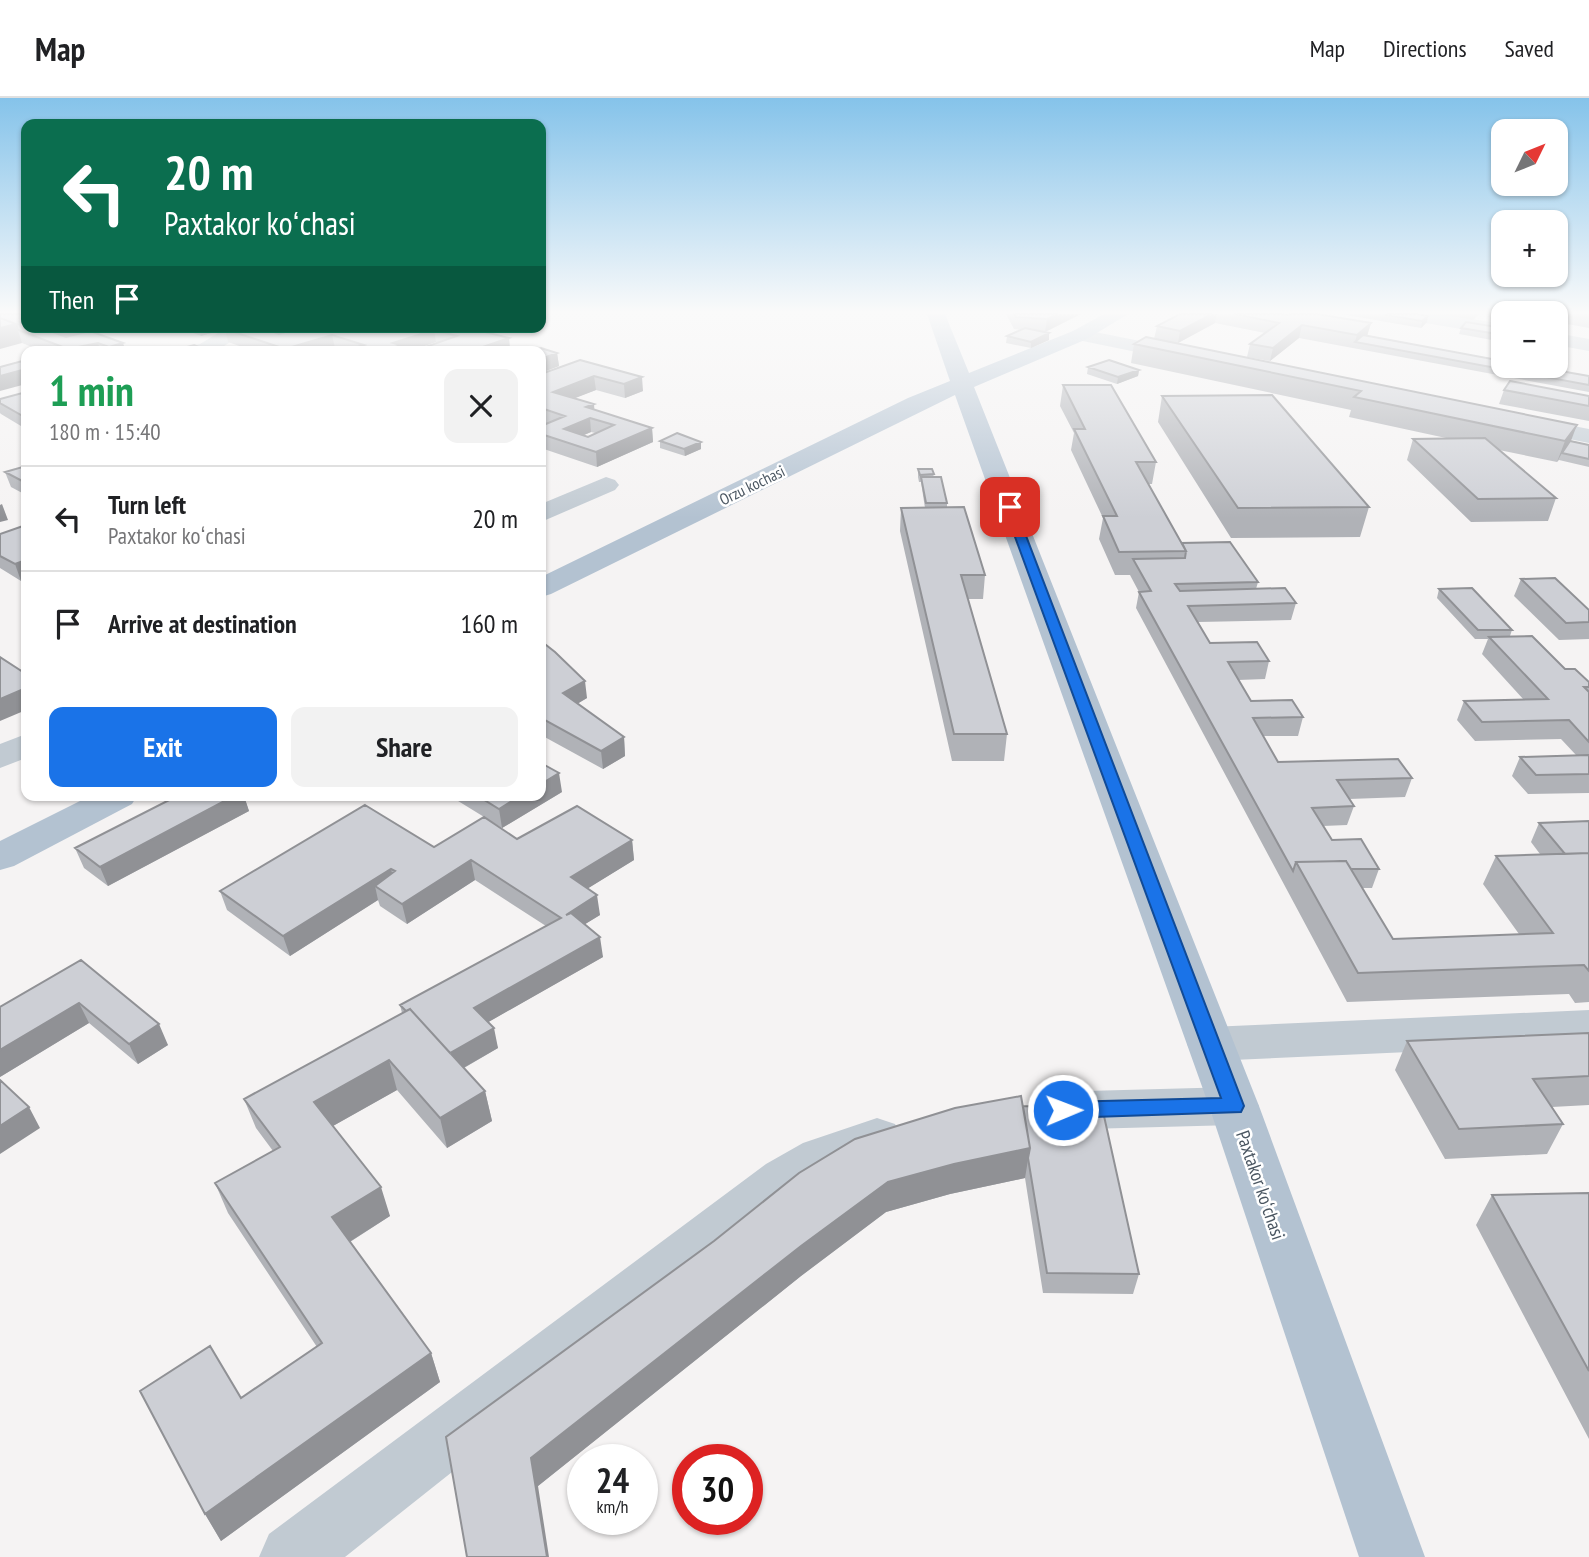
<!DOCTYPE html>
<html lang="en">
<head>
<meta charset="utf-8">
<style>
  body { margin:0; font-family:"PT Sans Narrow",sans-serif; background:#f2f2f2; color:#202124; height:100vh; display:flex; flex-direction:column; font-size:26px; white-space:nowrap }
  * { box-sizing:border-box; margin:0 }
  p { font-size:23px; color:#757577 }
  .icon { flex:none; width:38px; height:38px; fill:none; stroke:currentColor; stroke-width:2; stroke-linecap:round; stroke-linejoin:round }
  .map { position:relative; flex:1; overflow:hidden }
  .side { position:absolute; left:21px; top:248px; width:525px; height:455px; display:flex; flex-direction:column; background:#fff; border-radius:14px; box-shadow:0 2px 5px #0004 }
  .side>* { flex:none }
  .banner { position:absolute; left:21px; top:21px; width:525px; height:214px; border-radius:14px; box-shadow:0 2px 5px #0004; background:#0b6e4f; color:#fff; overflow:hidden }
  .needle { width:46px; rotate:47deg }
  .buttons { position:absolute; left:1491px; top:21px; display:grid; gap:14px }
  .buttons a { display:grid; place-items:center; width:77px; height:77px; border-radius:14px; background:#fff; box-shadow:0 2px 5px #0004; font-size:35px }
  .speed { position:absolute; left:567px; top:1346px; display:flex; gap:14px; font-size:35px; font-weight:700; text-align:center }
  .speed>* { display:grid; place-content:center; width:91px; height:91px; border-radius:50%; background:#fff; box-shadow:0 2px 5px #0004; line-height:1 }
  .speed small { font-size:18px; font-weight:400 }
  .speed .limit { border:10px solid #d22; background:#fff; color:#111 }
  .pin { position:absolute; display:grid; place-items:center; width:60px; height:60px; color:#fff; margin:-30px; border-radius:14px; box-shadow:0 4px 10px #0006 }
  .me { position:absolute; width:77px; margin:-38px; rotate:89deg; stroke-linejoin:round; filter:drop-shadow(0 0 5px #0008) }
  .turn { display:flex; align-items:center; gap:24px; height:147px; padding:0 28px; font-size:32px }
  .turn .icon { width:91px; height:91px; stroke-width:2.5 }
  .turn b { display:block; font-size:49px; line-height:60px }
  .then { display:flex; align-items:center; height:66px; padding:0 28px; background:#0003; gap:14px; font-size:26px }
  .round { display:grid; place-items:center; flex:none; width:74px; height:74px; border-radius:14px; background:#f2f2f2 }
  .overview { display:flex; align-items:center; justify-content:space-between; height:119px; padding:0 28px }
  h1 { font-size:42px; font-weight:800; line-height:52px; color:#1e9e55 }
  .cta { display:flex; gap:14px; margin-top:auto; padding:14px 28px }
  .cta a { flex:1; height:80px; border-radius:14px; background:#1a73e8; color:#fff; font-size:28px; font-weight:800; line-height:80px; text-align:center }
  .cta a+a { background:#f2f2f2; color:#202124 }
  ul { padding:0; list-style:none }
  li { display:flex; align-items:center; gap:21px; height:105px; padding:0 28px; border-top:2px solid #e0e0e0 }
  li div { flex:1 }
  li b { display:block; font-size:26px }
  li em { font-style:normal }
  header { display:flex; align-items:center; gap:42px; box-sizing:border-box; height:98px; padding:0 35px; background:#fff; border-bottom:2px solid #e0e0e0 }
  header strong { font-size:33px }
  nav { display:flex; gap:38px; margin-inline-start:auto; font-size:24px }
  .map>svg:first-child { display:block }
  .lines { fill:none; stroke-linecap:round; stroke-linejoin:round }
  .minor { fill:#c1cad2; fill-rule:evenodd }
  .major { fill:#b3c2d1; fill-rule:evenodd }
  .wall { fill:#b0b2b7; fill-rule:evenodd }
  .shaded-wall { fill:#909195 }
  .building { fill:#cdcfd5; stroke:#909195; stroke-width:2; fill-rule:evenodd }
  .route { fill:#1a73e8; stroke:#114b97; stroke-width:2 }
  .labels { text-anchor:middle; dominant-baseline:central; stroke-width:5; stroke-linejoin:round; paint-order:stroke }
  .far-street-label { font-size:16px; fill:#4a5661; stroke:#fff }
  .street-label { font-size:19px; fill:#4a5661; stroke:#fff }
</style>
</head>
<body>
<header>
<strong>Map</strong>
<nav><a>Map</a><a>Directions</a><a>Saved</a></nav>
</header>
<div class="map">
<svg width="1589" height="1459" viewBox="0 0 1589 1459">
  <rect width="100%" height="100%" fill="#f5f3f3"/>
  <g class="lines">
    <!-- minor -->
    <path class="minor" d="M1397,216H1441L1503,226V238L1407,222Z
      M228,229H253L215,254H181L184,250L200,246Z
      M1080,231L1185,252L1192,254L1195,258L1192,262L1185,264L1073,241L1070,237L1073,233Z
      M1556,235L1589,241V253L1556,247Z
      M1522,318L1589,331V345L1514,330L1510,325L1514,320Z
      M606,379L615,382L619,387L615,392L541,424V406Z
      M26,636V660L0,670V646Z
      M1589,912V946L1210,963L1193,958L1187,946L1193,934L1210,929Z
      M1234,989L1251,994L1259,1008L1251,1022L1234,1027L1050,1032L1033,1027L1025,1013L1033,999L1050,994Z
      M877,1020L895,1026L902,1040L895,1054L839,1075L802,1096L345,1459H259L269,1436L766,1066L803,1045Z"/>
    <!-- major -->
    <path class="major" d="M927,216H945L969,275L1073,233L1104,216H1128L1087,241L974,289L1259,1008L1425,1459H1359L1209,1008L955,297L551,496L541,499V479L908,300L950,283Z
      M90,698H137L132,706L14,768L0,772V743Z"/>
  </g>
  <!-- wall -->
  <path class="wall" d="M0,216L26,229H112L94,234L126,254H45L22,245Z
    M1006,216H1081L1045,234L1041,233L1049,235V242L1031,250L1006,245L1007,238L1021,232L1014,231Z
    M1180,216H1281L1288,217L1290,216H1328L1326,217L1371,225L1367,238L1589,278V294L1299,240L1270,263L1247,259L1250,246L1265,235L1215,225L1178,245L1589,347V369L1559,362L1557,364L1499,352L1556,400L1548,423L1471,424L1407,362L1413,341L1446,340L1349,319L1351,312L1131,265L1134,246L1154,241L1157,228Z
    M1341,216H1417L1428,218L1427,224L1421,230Z
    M1441,216H1479L1473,222Z
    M1556,216H1589V230L1556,224Z
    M177,229H231L201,238Z
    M465,229L509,240L510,253L436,244L344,253L335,250L322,254H257L228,244L225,231L279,236L349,231Z
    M1461,230H1503V244L1459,236Z
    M541,254L557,255L559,268L542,274L544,275L580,262L643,293L625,300L596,292L574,300L595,312L652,330L653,344L597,369L541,350V328L546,326L541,324ZM591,334L595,335L588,339L584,337Z
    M1088,269L1139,272L1138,278L1117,286L1087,276Z
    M1063,287L1156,364L1152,386H1148L1182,445L1258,484L1256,491L1296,505L1291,522L1198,524L1210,545L1269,563L1265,581L1238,582L1251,603L1303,619L1298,638H1263L1278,664L1412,680L1405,699L1349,701L1354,708L1347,727L1323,728L1332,742L1379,771L1372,790H1362L1393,841L1519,836L1483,786L1496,758L1540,756L1531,744L1539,725L1589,723V904L1575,905L1569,896L1347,904L1136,510L1139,494L1130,477H1115L1099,441L1103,420L1071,352L1074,335L1060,308Z
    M1504,292L1589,298V323L1499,306Z
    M26,294V331L1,316L0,315V301Z
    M1162,298L1369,409L1360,439L1231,440L1158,324Z
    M660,343L701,344V351L685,358L660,350Z
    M26,368V397L11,389L5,374Z
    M918,371L934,376L933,379L947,405V409L985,477L983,501H968L1007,636L1004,663H952L900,433L901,410H925L921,384H919L918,379Z
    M26,427V481L21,483L0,470V436Z
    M1521,481L1589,512V541L1559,542L1514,498Z
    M1439,491L1512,532L1510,538L1565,571L1589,584V695L1528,696L1512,678L1520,659L1576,657L1561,641L1475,643L1457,622L1464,603L1524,602L1482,556L1488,541H1475L1437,500Z
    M541,543L587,600L577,606L624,639L625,658L603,671L541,637Z
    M562,694L502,730L450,698H541Z
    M177,698H244L249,713L108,788L84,770L75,750Z
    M517,741L632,742L634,762L588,790L600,817L585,826L603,859L488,924L498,950L464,970L485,993L492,1023L447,1050L397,992L333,1028L390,1118L350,1144L431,1255L440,1284L221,1443L205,1416L241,1300L317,1249L228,1115L215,1085L273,1053L256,1030L244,1001L402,915L400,907L546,828L475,782L407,826L380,808L378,802L290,858L227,812L220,793L434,749Z
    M81,862L168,947L138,966L89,925L0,979Z
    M1589,935V1007L1552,1009L1563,1026L1547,1056L1445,1061L1395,972L1407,943Z
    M1023,1008L1139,1176L1133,1196L1043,1195L1025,1080L950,1096L886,1114L801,1178L538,1388L446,1339Z
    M1589,1095V1341L1476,1127L1492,1097Z"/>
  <!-- shaded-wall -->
  <path class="shaded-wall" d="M1058,216H1081L1045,234L1047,221Z
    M1212,216H1217L1215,225L1178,245L1180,233Z
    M1428,218L1427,224L1421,230L1422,223Z
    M1371,225L1367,238L1355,244L1357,237Z
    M16,226L22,245L0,251V230Z
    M1302,227L1299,240L1270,263L1273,250Z
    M59,229H112L52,245L47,232Z
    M206,229H231L201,238L199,231Z
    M398,229H427L400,240Z
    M434,232L436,244L408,254H381L393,245Z
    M1049,235V242L1031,250V244Z
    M332,237L335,250L322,254H286L285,251Z
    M509,240L510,253L507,254H477V251Z
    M98,245L101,254H69L68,251Z
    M123,245L126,254H110L109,249Z
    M557,255L559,268L541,275V261Z
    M26,271V286L0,293V278Z
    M1139,272L1138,278L1117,286L1118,279Z
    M594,278L596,292L555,308L553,294Z
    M642,279L643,293L625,300L624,286Z
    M594,306L595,320H590L591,334L565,345L564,331L586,309Z
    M26,316V331L21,317Z
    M1577,327L1569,348L1562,355L1557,364L1565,343Z
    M652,330L653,344L597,369L596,354Z
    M701,344V351L685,358L684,351Z
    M2,406L8,422L0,424V407Z
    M26,462V481L21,483L15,466Z
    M585,583L587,600L565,613L563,595Z
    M26,590V612L0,623V601Z
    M624,639L625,658L603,671L601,653Z
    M559,675L562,694L502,730L499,711L520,698H541V686Z
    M234,698H244L249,713L108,788L100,769Z
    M632,742L634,762L574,799L571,779Z
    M471,762L475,782L407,826L402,806Z
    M391,771L396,791L375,788L378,802L290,858L283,838Z
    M597,797L600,817L569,836L566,817Z
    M600,839L603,859L478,930L474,910Z
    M79,905L89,925L0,979V952Z
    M159,926L168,947L138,966L129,946Z
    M494,930L498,950L451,977L446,957Z
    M389,962L397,992L324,1033L314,1004Z
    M485,993L492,1023L447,1050L440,1020Z
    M29,1009L40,1030L0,1056V1028Z
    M1030,1050L1025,1080L950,1096L886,1114L801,1178L538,1388L549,1459H547L531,1360L801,1148L888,1084L954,1066Z
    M381,1089L390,1118L343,1148L332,1119Z
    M431,1255L440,1284L221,1443L205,1416Z"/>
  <!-- building -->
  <path class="building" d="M0,216H26V229H59L47,232L66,239L90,233L123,245L109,249L98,245L68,251L18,232L16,226L0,220Z
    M1014,216H1058L1047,221L1016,219Z
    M1180,216H1212L1180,233L1157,228Z
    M1234,216H1281L1288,217L1290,216H1317L1371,225L1357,237L1302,227L1273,250L1250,246L1279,225Z
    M1387,216H1417L1428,218L1422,223L1386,217Z
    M0,220L16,226L0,230Z
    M1466,224L1503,230V237L1461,230Z
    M231,229H259L279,236L302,229H343L358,234L373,229H404L414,232L424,229H465L509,240L477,251L487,254H411L457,238L434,232L393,245L401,247L381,254H341L364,247L332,237L285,251L225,231Z
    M359,229H373L358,234L349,231Z
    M1025,230L1049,235L1031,244L1007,238Z
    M1363,237L1503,263V268H1532L1589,278V287L1355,244Z
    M1146,239L1577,327L1565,343L1354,299L1361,293L1134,246Z
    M194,247L210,254H169Z
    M541,250L557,255L541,261V254H532Z
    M26,262V271L0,278V269Z
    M580,262L642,279L624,286L594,278L553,294L594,306L586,309L652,330L596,354L541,336V328L565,318L541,310V274L544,275ZM590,320L614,327L588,339L564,331Z
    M1109,262L1139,272L1118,279L1088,269Z
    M1510,283L1589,298V308L1504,292Z
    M1063,287H1111L1156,364H1136L1186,453L1119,454L1103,418H1117L1074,331H1085Z
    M26,294V316L21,317L0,305V301Z
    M1272,297L1369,409L1238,410L1162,298Z
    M677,335L701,344L684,351L660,343Z
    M1485,340L1556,400L1478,401L1413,341Z
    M1570,343L1589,347V361L1562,355Z
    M26,368V385L5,374Z
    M918,371H932L934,376L920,377Z
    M921,379H941L947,405H926Z
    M964,409L985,477H961L1007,636H954L901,410Z
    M26,427V462L15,466L0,458V436Z
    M1230,444L1258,484L1175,486L1180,493L1285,490L1296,505L1188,508L1210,545L1257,544L1269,563L1228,564L1251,603L1292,602L1303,619L1253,620L1278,664L1398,661L1412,680L1337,682L1354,708L1312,710L1332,742L1361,741L1379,771H1351L1346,763L1296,764L1293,773L1139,494L1151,493L1133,461L1185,460L1186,453L1182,445Z
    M1555,480L1589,512V524L1566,525L1521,481Z
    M1472,490L1512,532H1478L1439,491Z
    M1532,538L1565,571H1575L1589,584V589H1584L1589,594V644L1569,622L1482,624L1464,603L1548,601L1489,539Z
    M541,543L555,554L585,583L563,595L624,639L601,653L541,620Z
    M0,559L26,576V590L0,601Z
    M1589,657V676L1536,677L1520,659Z
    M541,665L559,675L541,686Z
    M177,698H234L100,769L75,750Z
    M478,698H520L499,711Z
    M365,707L434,749L484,719L517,741L577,708L632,742L571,779L597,797L566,817L571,815L600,839L474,910L494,930L450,955L410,911L406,913L400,907L561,820L471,762L402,806L375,788L395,773L391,771L283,838L220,793Z
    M1589,723V755L1565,756L1539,725Z
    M1589,755V873L1584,867L1358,875L1296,764L1346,763L1393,841L1553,835L1496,758Z
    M81,862L159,926L129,946L79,905L0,952V909Z
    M410,911L485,993L440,1020L389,962L314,1004L381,1089L332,1119L431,1255L205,1416L140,1293L210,1248L241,1300L322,1245L215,1085L280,1049L244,1001Z
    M1589,935V978L1533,981L1563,1026L1459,1031L1407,943Z
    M0,982L29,1009L0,1028Z
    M1021,998L1030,1050L954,1066L888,1084L801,1148L531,1360L547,1459H467L446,1339L714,1143L799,1075L855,1041L955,1010Z
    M1023,1008L1102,1009L1139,1176L1047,1175L1028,1060L1030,1050Z
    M1589,1095V1273L1492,1097Z"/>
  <!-- sky -->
  <linearGradient id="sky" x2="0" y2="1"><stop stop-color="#85c3ea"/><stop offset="0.51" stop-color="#fafafa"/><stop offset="1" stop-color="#fafafa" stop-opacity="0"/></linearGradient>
  <rect width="1589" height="420" fill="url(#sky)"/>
  <!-- route -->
  <path class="route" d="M1006,406L1015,409L1244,1008L1241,1014L1063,1020L1056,1017L1053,1012L1056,1006L1063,1004L1221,1000L1004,409Z"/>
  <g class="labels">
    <!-- far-street labels -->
    <g class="far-street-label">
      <text transform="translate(752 387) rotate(-26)">Orzu kochasi</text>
    </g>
    <!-- street labels -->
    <g class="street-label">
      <text transform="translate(1261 1087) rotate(71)">Paxtakor koʻchasi</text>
    </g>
  </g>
</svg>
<div class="buttons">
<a><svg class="needle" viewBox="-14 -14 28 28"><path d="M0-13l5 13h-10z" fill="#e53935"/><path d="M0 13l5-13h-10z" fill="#757577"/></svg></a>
<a>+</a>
<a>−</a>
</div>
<div class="speed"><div>24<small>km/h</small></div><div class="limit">30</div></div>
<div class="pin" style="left:1010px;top:409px;background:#d93025"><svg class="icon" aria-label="arrive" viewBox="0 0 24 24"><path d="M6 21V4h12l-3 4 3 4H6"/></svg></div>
<svg class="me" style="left:1063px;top:1012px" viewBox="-20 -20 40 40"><circle r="17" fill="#1a73e8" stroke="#fff" stroke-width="3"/><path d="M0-11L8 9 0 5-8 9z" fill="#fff"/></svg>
<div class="banner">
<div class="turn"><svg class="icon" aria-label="left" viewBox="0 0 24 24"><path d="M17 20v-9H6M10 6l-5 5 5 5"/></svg><div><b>20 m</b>Paxtakor koʻchasi</div></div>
<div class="then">Then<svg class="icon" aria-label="arrive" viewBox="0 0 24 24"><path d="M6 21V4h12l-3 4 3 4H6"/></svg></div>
</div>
<section class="side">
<div class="overview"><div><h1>1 min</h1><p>180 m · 15:40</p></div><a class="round"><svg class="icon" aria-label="close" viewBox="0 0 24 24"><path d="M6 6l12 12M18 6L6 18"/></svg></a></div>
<ul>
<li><svg class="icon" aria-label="left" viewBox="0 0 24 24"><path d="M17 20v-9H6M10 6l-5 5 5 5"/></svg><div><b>Turn left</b><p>Paxtakor koʻchasi</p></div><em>20 m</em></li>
<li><svg class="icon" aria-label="arrive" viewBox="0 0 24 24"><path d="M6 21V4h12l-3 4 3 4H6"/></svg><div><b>Arrive at destination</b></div><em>160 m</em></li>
</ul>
<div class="cta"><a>Exit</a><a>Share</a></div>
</section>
</div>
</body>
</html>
